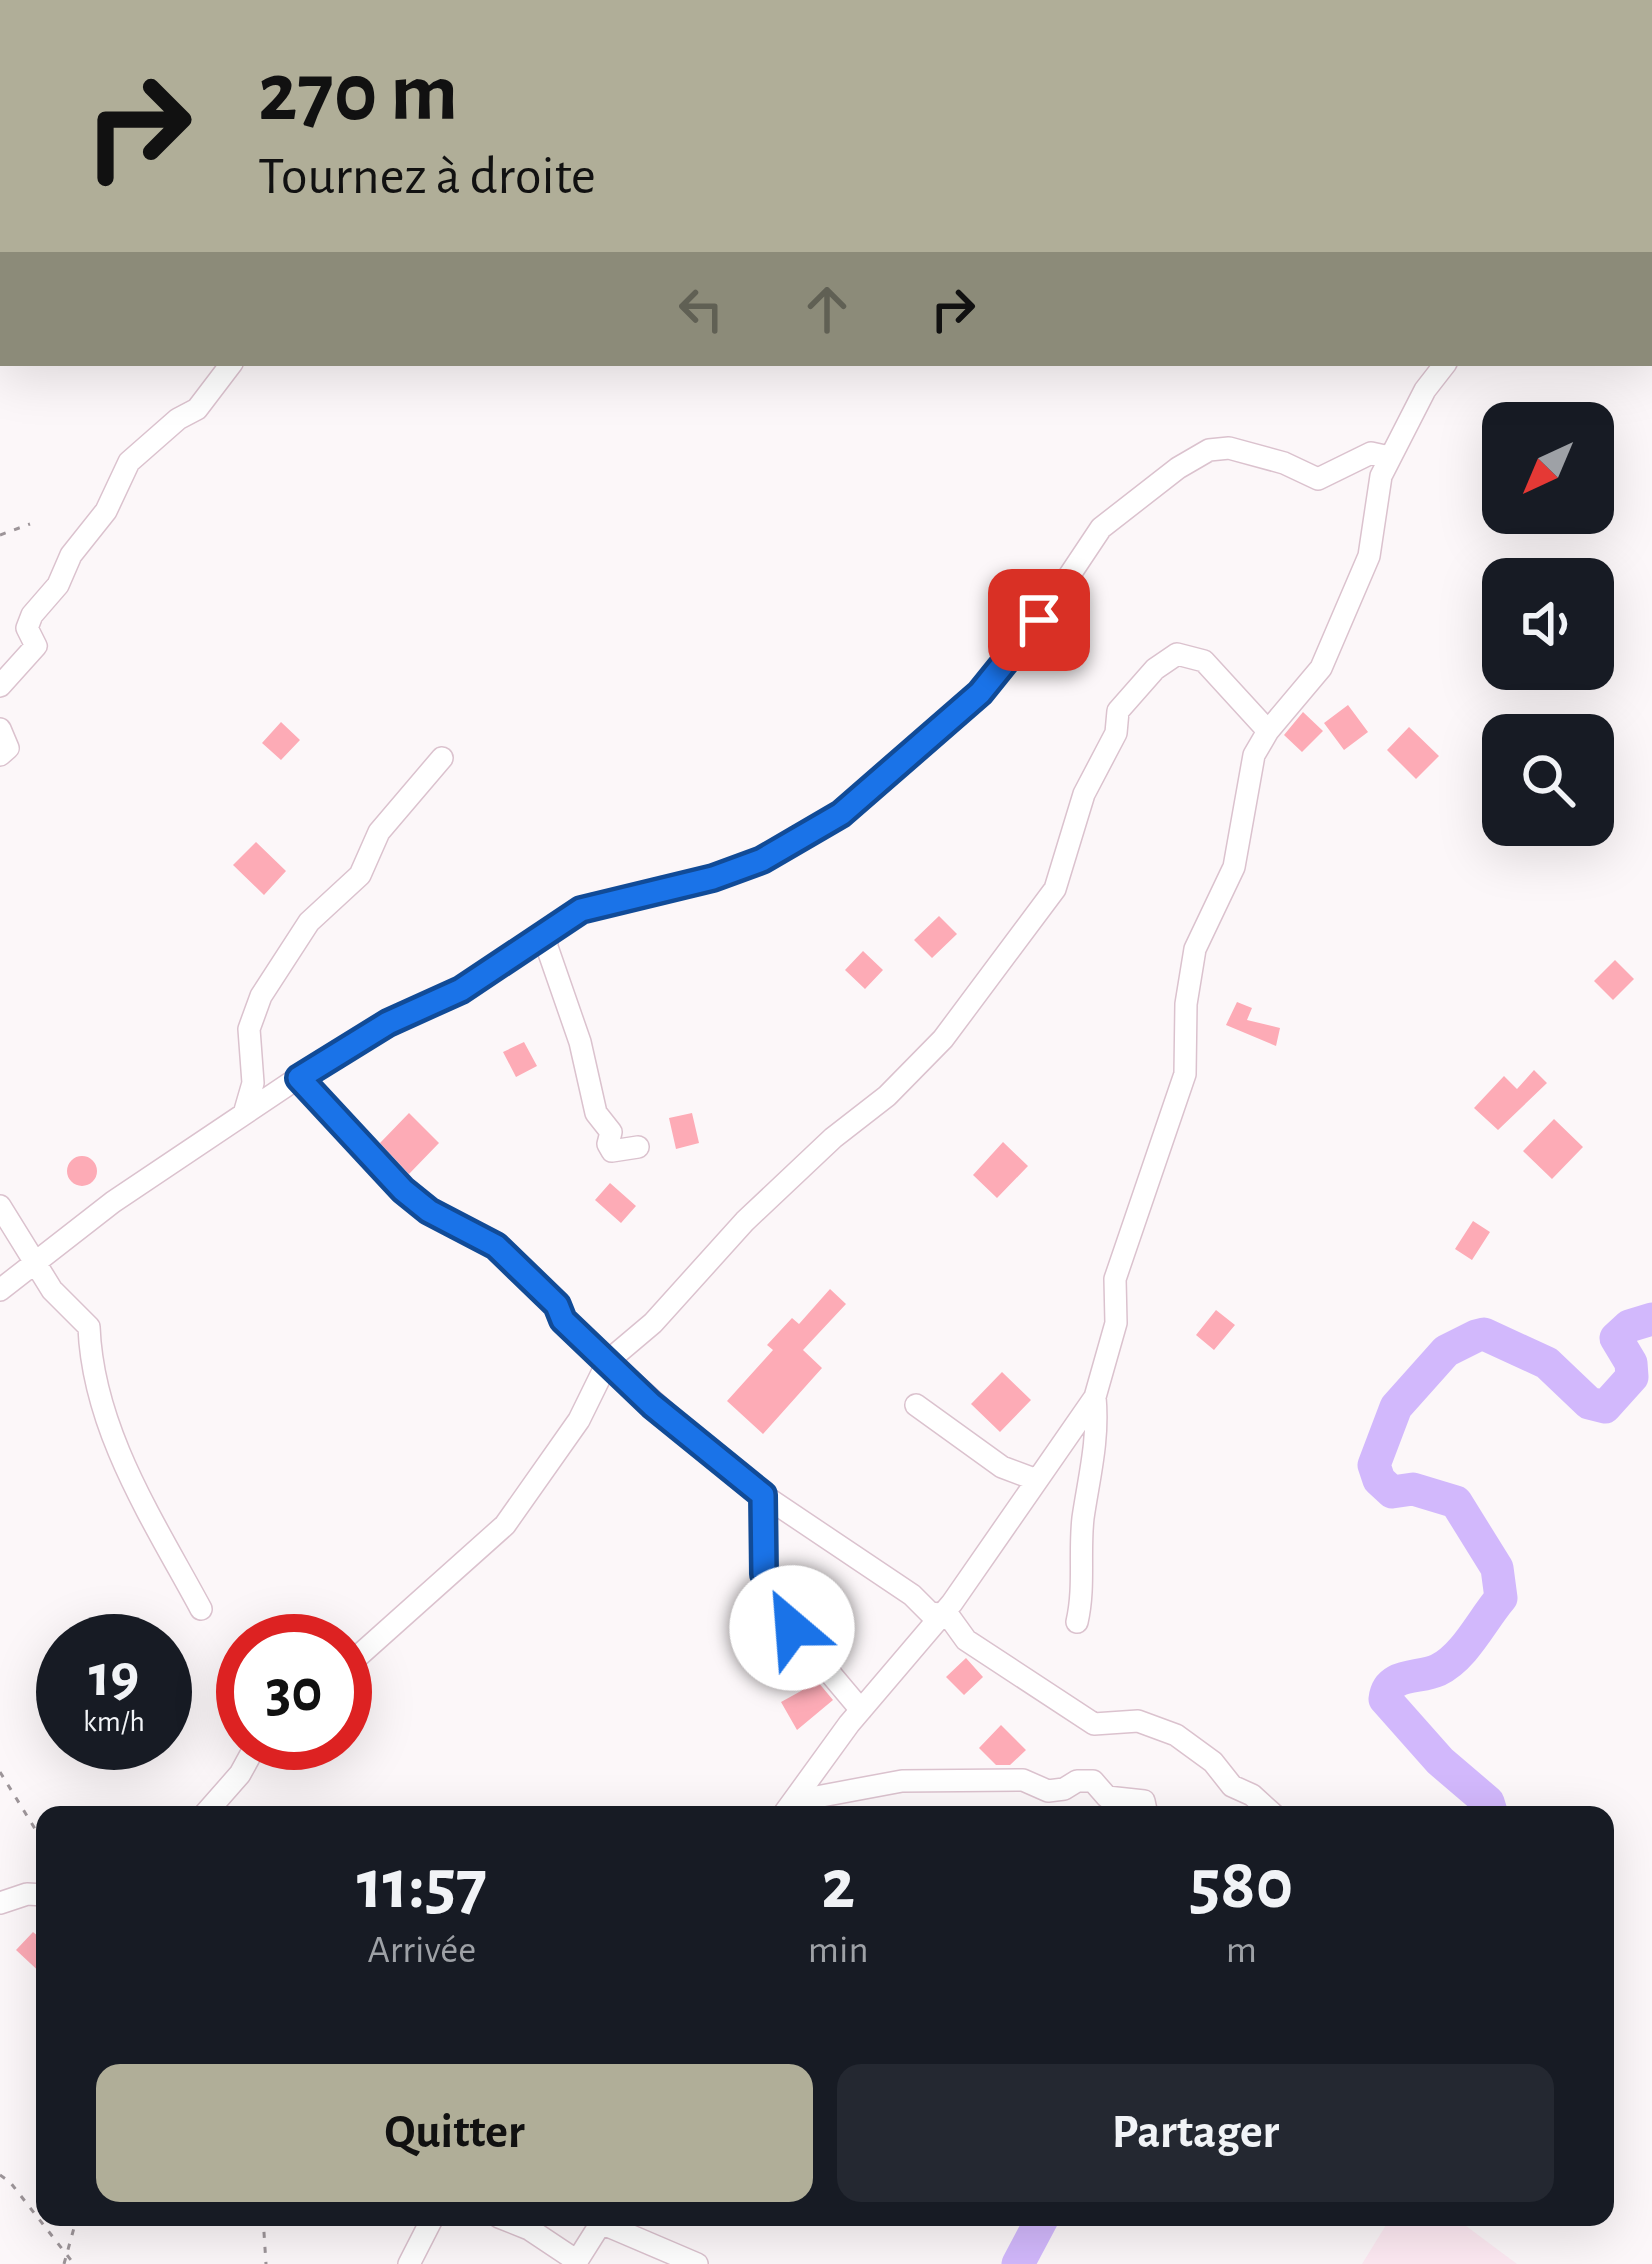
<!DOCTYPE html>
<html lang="fr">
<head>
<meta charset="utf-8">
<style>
  body { margin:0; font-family:"Alegreya Sans",sans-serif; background:#242831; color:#f1f3f6; height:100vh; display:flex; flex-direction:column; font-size:45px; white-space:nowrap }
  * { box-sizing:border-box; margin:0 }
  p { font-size:39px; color:#9ea1a6 }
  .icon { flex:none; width:66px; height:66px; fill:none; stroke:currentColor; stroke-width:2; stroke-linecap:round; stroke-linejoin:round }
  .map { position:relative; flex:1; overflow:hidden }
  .sheet { position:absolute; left:36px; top:1806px; width:1578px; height:420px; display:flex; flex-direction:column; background:#171b24; border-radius:24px; box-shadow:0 12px 48px #0002 }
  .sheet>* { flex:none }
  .hud { position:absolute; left:0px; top:0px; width:1653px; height:366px; box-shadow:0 12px 48px #0002; background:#b0ae98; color:#111; overflow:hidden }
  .needle { width:78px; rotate:224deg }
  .controls { position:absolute; left:1482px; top:402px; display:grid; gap:24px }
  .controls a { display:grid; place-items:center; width:132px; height:132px; border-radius:24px; background:#171b24; box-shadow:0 12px 48px #0002; font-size:60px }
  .speed { position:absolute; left:36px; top:1614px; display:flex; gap:24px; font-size:60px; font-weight:700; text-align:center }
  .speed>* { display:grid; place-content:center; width:156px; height:156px; border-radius:50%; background:#171b24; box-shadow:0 12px 48px #0002; line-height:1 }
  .speed small { font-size:30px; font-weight:400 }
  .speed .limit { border:18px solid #d22; background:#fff; color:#111 }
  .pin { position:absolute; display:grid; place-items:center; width:102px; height:102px; color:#fff; margin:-51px; border-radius:24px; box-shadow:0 6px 18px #0006 }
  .me { position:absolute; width:132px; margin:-66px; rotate:333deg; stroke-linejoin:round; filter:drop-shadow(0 0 9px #0008) }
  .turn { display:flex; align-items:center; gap:42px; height:252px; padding:0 60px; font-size:54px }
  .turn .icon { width:156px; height:156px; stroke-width:2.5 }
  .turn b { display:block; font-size:84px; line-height:102px }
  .lanes { display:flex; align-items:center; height:114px; padding:0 60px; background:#0003; justify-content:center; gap:60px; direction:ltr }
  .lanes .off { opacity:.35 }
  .eta { display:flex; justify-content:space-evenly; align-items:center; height:204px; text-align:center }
  .eta b { font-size:72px; font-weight:600; line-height:84px }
  .cta { display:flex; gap:24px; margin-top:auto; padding:24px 60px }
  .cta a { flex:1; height:138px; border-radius:24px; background:#b0ae98; color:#111; font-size:48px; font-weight:600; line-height:138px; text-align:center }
  .cta a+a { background:#242831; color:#f1f3f6 }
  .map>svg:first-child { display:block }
  .built { fill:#feeaf3 }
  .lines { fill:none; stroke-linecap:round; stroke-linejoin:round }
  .river { stroke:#d2b8fc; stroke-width:33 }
  .building { fill:#fdabb6 }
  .minor-casing { stroke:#dbc2ce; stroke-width:24 }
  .path { stroke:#9d9599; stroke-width:3; stroke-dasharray:6 9; stroke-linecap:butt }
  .minor { stroke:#fff; stroke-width:21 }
  .route-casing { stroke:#114b97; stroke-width:30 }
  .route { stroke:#1a73e8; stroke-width:21 }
</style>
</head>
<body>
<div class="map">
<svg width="1652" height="2264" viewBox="0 0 1652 2264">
  <rect width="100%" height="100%" fill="#fcf7f9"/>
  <!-- built -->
  <path class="built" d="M1391,2217H1454L1517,2264H1362Z"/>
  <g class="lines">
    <!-- river -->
    <path class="river" d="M1492,1815L1488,1802L1440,1761L1385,1699C1388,1672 1419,1679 1438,1670C1465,1657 1482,1620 1501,1598L1497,1568L1456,1502L1413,1489L1392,1492L1379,1480L1374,1465L1396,1407L1446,1351L1476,1336L1484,1334L1547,1363L1589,1403L1605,1407L1632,1377L1631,1363L1616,1338L1629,1326L1652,1319
      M1018,2264L1043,2217"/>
  </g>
  <!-- building -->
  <path class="building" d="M1348,705L1368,732L1344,750L1324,723Z
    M1303,712L1323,731L1302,752L1284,735Z
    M281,722L300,740L281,760L262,743Z
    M1409,727L1439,756L1416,779L1387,750Z
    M256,842L286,871L264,895L233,865Z
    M939,916L957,934L932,958L914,940Z
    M863,951L883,970L865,989L845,970Z
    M1615,960L1634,979L1613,1000L1594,981Z
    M1237,1002L1252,1008L1247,1020L1280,1028L1276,1046L1226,1025Z
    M524,1042L537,1066L516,1077L503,1052Z
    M1534,1070L1547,1083L1498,1130L1474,1108L1504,1076L1517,1089Z
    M409,1113L439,1143L409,1174L380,1143Z
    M692,1113L699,1143L676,1149L669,1118Z
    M1554,1119L1583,1147L1552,1179L1523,1151Z
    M1003,1142L1028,1166L997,1198L973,1175Z
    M67 1171a15 15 0 1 1 30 0a15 15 0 1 1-30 0Z
    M610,1183L636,1206L621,1223L595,1200Z
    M1473,1221L1490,1232L1472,1260L1455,1249Z
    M830,1289L846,1304L803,1350L822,1368L763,1434L727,1401L773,1350L767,1345L792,1318L799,1324Z
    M1216,1310L1235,1325L1214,1350L1196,1335Z
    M1002,1372L1031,1400L1000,1432L971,1404Z
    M966,1658L983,1677L964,1695L946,1677Z
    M813,1676L833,1700L797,1730L781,1702L801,1691Z
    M1001,1725L1026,1750L1010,1765H996L979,1748Z
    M33,1932L45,1942V1977L16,1950Z"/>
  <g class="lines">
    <!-- minor casing -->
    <g class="minor-casing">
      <path id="minor" d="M484,0L485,3
        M1284,0L1288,3
        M1634,3L1635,0
        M1650,54L1652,52
        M1650,295L1652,299
        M0,686L36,646L27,628L32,615L58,585L71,555L106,511L129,462L178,419L197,409L232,363
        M0,729L8,748L0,755
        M547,930V947L580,1042L596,1113L611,1132L608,1144L612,1151L638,1147
        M299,1078L403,1190L429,1211L496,1246L557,1305L563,1320L714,1456L769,1499L912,1595L930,1613L948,1615L966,1640L1094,1724L1138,1721L1176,1735L1213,1762L1232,1786L1252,1795L1274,1815
        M244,1114L253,1083L249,1029L261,996L309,922L360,875L379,832L442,758
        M0,1206L52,1290L89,1327C93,1430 153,1520 201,1609
        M0,1290L113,1202L338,1051L461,990L581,910L713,878L762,860L841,814L980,693L1021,648L1101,528L1178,468L1209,450L1229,448L1284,463L1318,479L1371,453L1389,457
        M916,1405L1002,1467L1037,1480
        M763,1495V1574L792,1628L861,1710
        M1077,1622C1085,1587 1079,1553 1083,1518C1089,1477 1099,1440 1095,1397
        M345,1668L505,1525L579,1420L608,1361L653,1323L745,1221L833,1138L887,1096L943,1039L1055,889L1084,794L1116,733L1118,711L1155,669L1177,654L1204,661L1268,731
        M795,1801L902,1781L1023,1780L1048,1791L1064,1789L1077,1781H1093L1107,1797L1144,1801L1147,1815
        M204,1815L240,1774L257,1743
        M783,1815L849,1724L952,1603L1095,1397L1116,1323L1115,1279L1185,1074L1186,1004L1195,949L1234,867L1254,755L1268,731L1321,668L1369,556L1381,476L1425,390L1446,363
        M0,1903L27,1894L45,1895
        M499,2217L529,2229L577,2261L601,2223L697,2264
        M409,2264L433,2217"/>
    </g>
    <!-- path -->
    <path class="path" d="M0,535L30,524
      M0,1772L45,1845
      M0,2175L10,2182L74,2264
      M263,2217L266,2264
      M64,2264L77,2217"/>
    <!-- minor -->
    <use href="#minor" class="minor"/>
  </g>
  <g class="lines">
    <!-- route casing -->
    <g class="route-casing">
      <path id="route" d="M792,1628L764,1574L763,1495L652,1405L563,1320L557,1305L496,1246L429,1211L403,1190L299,1078L388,1023L461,990L581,910L713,878L762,860L841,814L980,693L1039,620"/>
    </g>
    <!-- route -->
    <use href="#route" class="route"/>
  </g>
</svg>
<div class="controls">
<a><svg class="needle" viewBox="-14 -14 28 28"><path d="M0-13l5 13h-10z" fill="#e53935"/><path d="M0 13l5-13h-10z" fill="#9ea1a6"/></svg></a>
<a><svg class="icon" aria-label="sound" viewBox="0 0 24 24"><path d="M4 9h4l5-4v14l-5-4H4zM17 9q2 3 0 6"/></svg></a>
<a><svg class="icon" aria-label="search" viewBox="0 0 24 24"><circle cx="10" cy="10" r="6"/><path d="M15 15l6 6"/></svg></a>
</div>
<div class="speed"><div>19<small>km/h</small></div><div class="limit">30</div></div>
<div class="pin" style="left:1039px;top:620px;background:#d93025"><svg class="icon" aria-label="arrive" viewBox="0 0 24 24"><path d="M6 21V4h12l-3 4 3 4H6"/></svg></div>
<svg class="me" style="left:792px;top:1628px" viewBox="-20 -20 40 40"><circle r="19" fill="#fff"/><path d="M0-13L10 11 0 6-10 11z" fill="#1a73e8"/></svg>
<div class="hud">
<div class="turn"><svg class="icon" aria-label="right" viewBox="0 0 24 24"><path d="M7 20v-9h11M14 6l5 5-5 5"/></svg><div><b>270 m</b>Tournez à droite</div></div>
<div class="lanes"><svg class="icon off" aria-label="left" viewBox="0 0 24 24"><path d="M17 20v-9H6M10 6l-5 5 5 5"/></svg><svg class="icon off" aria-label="ahead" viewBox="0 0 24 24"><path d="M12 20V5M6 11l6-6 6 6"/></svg><svg class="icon" aria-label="right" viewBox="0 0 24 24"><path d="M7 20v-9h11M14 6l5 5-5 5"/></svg></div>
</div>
<section class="sheet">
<div class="eta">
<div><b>11:57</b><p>Arrivée</p></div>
<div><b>2</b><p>min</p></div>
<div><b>580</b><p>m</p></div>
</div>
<div class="cta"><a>Quitter</a><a>Partager</a></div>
</section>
</div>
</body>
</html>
